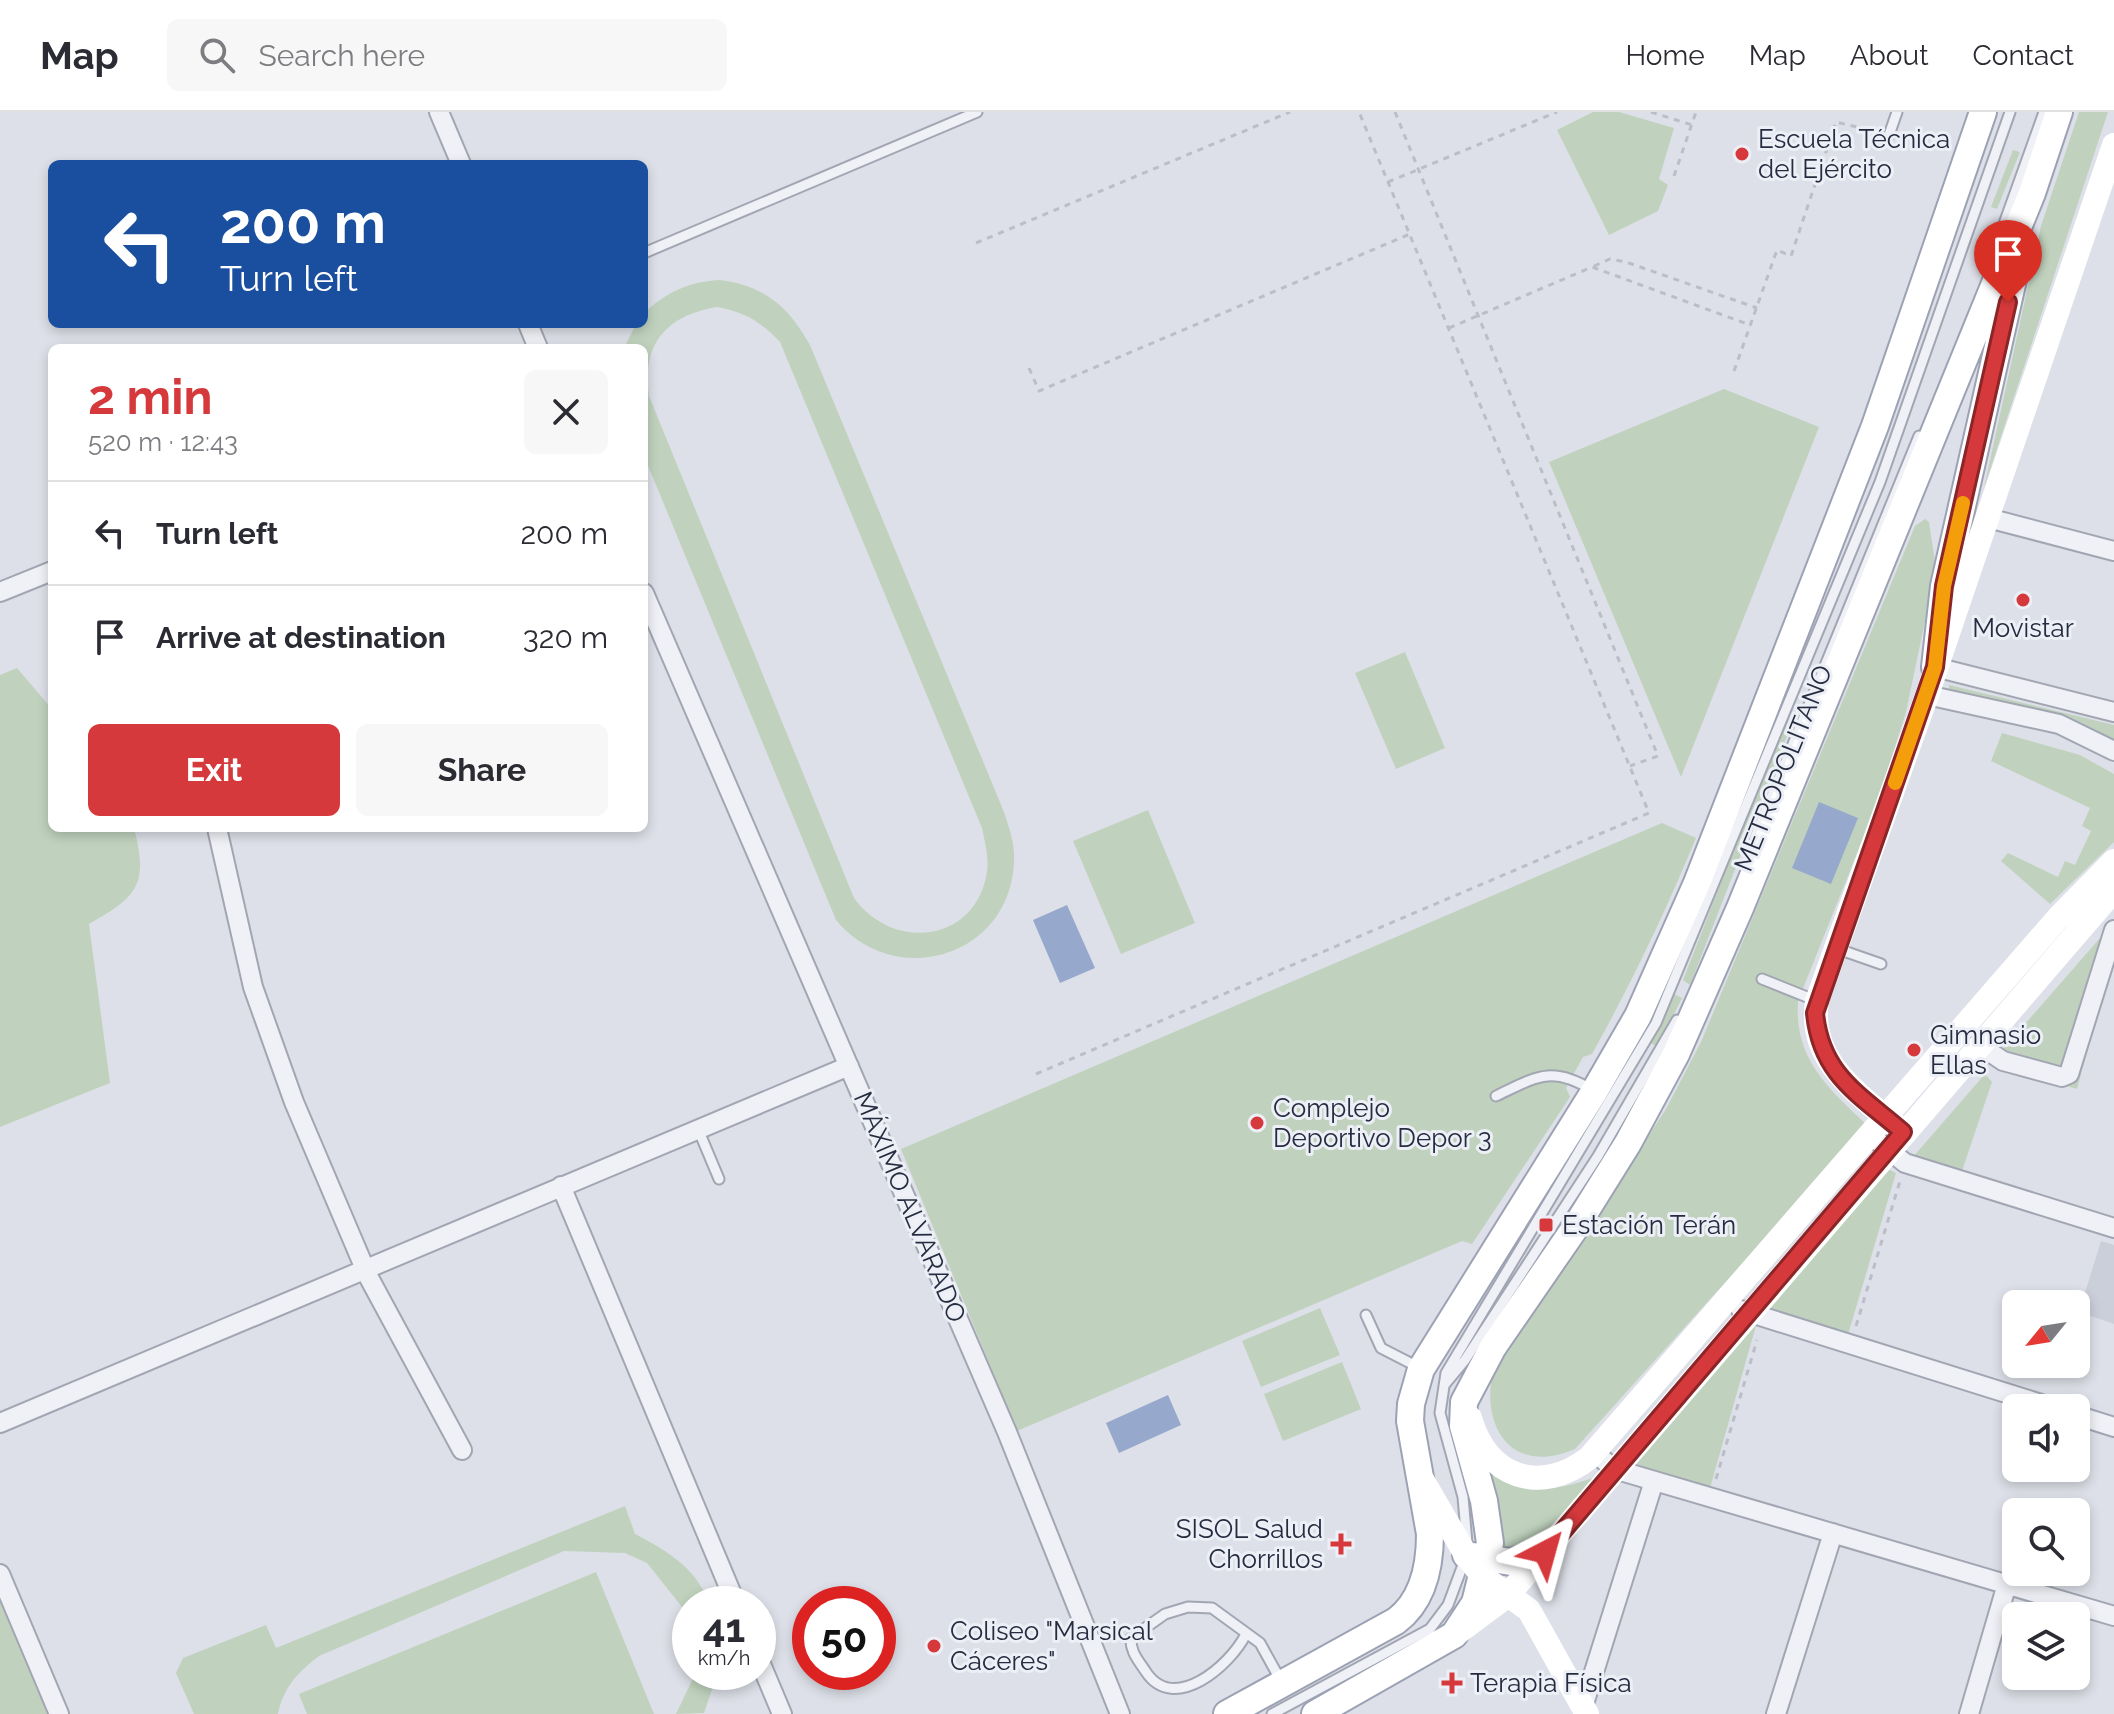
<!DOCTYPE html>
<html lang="en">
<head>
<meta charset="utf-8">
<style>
  body { margin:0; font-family:Raleway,sans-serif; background:#f7f7f7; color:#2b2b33; height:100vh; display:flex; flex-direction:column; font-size:30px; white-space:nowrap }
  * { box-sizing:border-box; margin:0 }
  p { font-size:26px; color:#7c7c81 }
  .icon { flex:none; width:44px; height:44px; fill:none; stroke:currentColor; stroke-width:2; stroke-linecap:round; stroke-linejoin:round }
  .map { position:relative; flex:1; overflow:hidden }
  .panel { position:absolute; left:48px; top:232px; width:600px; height:488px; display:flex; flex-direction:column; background:#fff; border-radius:12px; box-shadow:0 4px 12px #0003 }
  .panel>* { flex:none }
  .guide { position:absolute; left:48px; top:48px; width:600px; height:168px; border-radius:12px; box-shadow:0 4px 12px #0003; background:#1a4fa0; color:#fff; overflow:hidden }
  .needle { width:52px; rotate:240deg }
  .controls { position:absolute; left:2002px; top:1178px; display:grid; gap:16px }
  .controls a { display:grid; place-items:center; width:88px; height:88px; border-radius:12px; background:#fff; box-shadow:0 4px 12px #0003; font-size:40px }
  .speed { position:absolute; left:672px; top:1474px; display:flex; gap:16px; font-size:40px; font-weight:700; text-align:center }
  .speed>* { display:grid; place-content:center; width:104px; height:104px; border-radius:50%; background:#fff; box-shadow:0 4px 12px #0003; line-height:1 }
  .speed small { font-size:20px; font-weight:400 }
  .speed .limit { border:12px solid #d22; background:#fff; color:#111 }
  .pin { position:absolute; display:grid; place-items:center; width:68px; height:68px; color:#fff; margin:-82px -34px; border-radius:50% 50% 50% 0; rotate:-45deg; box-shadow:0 0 8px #0007 }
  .pin .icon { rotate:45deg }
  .me { position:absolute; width:88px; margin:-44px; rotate:39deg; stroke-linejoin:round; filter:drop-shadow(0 0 6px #0008) }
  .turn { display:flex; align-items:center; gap:28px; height:168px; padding:0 40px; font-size:36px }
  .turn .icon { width:104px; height:104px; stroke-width:2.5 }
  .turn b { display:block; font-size:56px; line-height:68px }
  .round { display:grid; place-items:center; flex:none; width:84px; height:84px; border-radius:12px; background:#f7f7f7 }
  .head { display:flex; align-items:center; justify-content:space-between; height:136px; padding:0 40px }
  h1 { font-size:48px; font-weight:700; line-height:60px; color:#d6393c }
  .primary-button { display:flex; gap:16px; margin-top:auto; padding:16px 40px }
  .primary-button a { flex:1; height:92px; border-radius:12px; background:#d6393c; color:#fff; font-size:32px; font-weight:700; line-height:92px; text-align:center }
  .primary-button a+a { background:#f7f7f7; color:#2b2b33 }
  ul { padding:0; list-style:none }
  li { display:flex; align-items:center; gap:24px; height:104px; padding:0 40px; border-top:2px solid #e1e1e2 }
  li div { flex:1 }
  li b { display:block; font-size:30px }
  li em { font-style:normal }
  header { display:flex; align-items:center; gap:48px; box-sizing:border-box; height:112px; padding:0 40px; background:#fff; border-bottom:2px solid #e1e1e2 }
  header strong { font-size:38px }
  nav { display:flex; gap:44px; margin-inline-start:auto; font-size:28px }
  .search { width:560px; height:72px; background:#f7f7f7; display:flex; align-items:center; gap:20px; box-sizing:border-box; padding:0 28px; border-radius:12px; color:#7c7c81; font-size:30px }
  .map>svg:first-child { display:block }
  .built { fill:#cbcfda }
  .green { fill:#c0d2be; fill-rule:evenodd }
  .water { fill:#96a8cb }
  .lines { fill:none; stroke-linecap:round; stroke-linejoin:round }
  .lane-casing { stroke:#a2a6b2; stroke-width:13 }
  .street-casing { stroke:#a2a6b2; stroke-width:22 }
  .primary-casing { stroke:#9ca2b4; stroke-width:30 }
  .path { stroke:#bbbec7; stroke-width:3; stroke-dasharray:6 6; stroke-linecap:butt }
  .lane { stroke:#f0f1f6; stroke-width:9 }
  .street { stroke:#f0f1f6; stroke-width:18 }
  .secondary { stroke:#fff; stroke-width:24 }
  .primary { stroke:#fff; stroke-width:26 }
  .route-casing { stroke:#8b2527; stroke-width:20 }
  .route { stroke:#d6393c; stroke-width:14 }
  .slow { stroke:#f59e0b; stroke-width:14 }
  .poi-dot { fill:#d6393c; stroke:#edeff6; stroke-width:3 }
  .labels { text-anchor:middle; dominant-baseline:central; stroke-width:6; stroke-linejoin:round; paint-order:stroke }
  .poi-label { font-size:26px; fill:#262c40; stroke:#edeff6; text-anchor:start }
  .street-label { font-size:26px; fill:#262c40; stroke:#edeff6 }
</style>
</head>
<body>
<header>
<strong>Map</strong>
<div class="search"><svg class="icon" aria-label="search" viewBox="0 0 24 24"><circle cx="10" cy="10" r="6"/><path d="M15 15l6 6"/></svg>Search here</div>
<nav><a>Home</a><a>Map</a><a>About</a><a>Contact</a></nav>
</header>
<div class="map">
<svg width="2114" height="1602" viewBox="0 0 2114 1602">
  <rect width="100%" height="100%" fill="#dde0e8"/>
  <!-- built -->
  <path class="built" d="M2101,1129L2114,1133V1212L2079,1200Z"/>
  <!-- green -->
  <path class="green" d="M1593,0H1619L1674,16L1659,67L1668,73L1658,99L1609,123L1557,18Z
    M2079,0H2108L1984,376L2041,114Z
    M2013,38L2020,40L1997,97L1991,95Z
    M719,168C764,173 789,195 810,233L1002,695C1008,712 1015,730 1014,748C1012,844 896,880 836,808L644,344V236H624L636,212H644V201C667,180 688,170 719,168ZM717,195C745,200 761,210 780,230L982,716C985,731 989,745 987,760C976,831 893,840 854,786L649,284C641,232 667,203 717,195Z
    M1724,277L1819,315L1681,665L1549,350Z
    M1925,407L1929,410L1936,457L1906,600L1876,694L1798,889C1794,947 1828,976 1867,1013L1575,1337C1515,1363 1482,1320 1492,1263L1666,997L1701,930L1915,414Z
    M1405,540L1445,636L1396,657L1355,561Z
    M17,556L52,597V716H134C149,773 137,785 89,812L110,971L0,1015V563Z
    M1949,573L2114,613V631L2075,610L1949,581Z
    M1786,604L1794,606L1690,873L1683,868Z
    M2002,621L2080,643L2114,662V730L2050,792L2001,749L2008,741L2058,765L2065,749L2075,753L2091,719L2082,714L2090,696L1991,649Z
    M1148,698L1195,811L1121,842L1073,729Z
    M1662,711L1696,726C1665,801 1631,872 1592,942L1583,945L1566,976L1570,985L1472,1132L1462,1129L1017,1319L901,1037Z
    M2114,810V842L2077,977L1990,952Z
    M1674,882L1682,886L1658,935L1650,931Z
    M1985,962L1992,970L1962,1059L1913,1045Z
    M1884,1055L1896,1061L1847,1226L1765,1200Z
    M1320,1196L1340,1243L1261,1275L1242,1229Z
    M1757,1210L1710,1376L1629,1353Z
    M1342,1250L1361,1297L1283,1329L1264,1282Z
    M1481,1348C1512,1390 1553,1379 1596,1365L1531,1439L1498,1443Z
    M625,1394L635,1422C668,1439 696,1456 710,1492H690V1510L686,1500L647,1451L625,1441L564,1439L319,1544C298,1560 283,1576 278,1602H194L176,1561L183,1546L266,1513L276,1536Z
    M596,1460L654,1602H307L299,1582Z
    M0,1468L56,1602H0Z
    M696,1560H718L704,1601L676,1602Z"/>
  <!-- water -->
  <path class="water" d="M1819,690L1858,706L1831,772L1792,756Z
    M1067,793L1095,856L1060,871L1033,808Z
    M1168,1283L1181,1313L1119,1341L1106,1311Z"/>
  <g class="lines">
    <!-- lane casing -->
    <g class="lane-casing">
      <path id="lane" d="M1889,23L1897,0
        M644,141L977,0
        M1991,148L2044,0
        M1755,725L1919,324
        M1838,837L1881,852
        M1762,867L1817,889
        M1496,984C1536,965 1551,953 1592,978
        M698,1017L719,1067
        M1366,1203L1381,1236L1420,1256
        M1445,1272L1465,1248L1598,1044L1677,908
        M1467,1431L1463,1385L1440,1301L1446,1261L1656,911L1880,370L2010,0
        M1246,1522C1230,1554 1174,1602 1146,1560C1139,1549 1130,1540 1131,1526L1165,1502L1188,1495L1212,1496L1260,1531L1281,1569
        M1272,1602L1430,1517L1448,1493L1464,1450"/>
    </g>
    <!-- street casing -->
    <g class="street-casing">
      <path id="street" d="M439,0L461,52
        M528,212L538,236
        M1988,406L2114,439
        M0,480L52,459
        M644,481L1007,1320L1120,1602
        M1935,555L2114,600
        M1927,583L2059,612L2114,639
        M217,716L253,875L294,990L368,1164L462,1338
        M1978,932L2003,949L2062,965L2069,962L2114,818
        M1880,1031L1905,1051L2114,1116
        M561,1074L736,1492
        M1741,1198L2054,1296
        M2076,1303L2114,1315
        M0,1311L849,954
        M1594,1340L1614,1357L2114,1504
        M0,1462L59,1602
        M758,1545L782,1602
        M1583,1595L1654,1369
        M1776,1602L1833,1421
        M1969,1602L2007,1472"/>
    </g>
    <!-- primary casing -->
    <g class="primary-casing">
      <path id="primary" d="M1935,555L1944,474L2017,150
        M1466,1443L1511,1450L1545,1440
        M1227,1602L1396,1509C1423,1489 1430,1454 1430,1422L1410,1309L1411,1292L1421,1257L1594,980L1638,904L1697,771L1875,314L1983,0
        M1315,1602L1454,1523L1475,1491L1490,1431L1484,1389L1463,1314L1464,1290L1493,1235L1575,1116L1628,1031L1676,942L1740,796L2032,81L2059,0"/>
    </g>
    <!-- path -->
    <path class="path" d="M1395,0L1658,644L1630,654
      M1651,0L1692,13
      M1674,64L1696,0
      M1388,70L1557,0
      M976,131L1290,0
      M1594,154L1610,147L1626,150L1757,196
      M1449,216L1592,155L1750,213
      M1029,256L1039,279L1410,122
      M1734,259L1777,138L1791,144L1836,10L1878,20
      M1036,962L1649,701L1359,0
      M1856,1214L1900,1069
      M1716,1367L1757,1228"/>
    <!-- lane -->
    <use href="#lane" class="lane"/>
    <!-- street -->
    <use href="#street" class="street"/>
    <!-- secondary -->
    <path class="secondary" d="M1903,1020C1862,984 1807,951 1817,889L1927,583L2114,33
      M1470,1306C1486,1365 1540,1384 1589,1346L2058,806L2114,749
      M1423,1369L1466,1443L1483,1465L1529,1498L1587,1602
      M1456,1522L1507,1484L2114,778"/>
    <!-- primary -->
    <use href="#primary" class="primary"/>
  </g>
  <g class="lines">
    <!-- route casing -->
    <g class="route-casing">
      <path id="route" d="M1545,1440L1903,1020C1859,982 1821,963 1815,901L1935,555L1944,474L2008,190"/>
    </g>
    <!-- route -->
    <use href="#route" class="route"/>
    <!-- slow -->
    <path class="slow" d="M1895,671L1935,555L1944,474L1963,391"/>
  </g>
  <!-- markers -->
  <g class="poi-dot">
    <circle cx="1742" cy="42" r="8"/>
    <circle cx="2023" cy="488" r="8"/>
    <circle cx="1914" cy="938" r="8"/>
    <circle cx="1257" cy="1011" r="8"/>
    <rect x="1538" y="1105" width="16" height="16" rx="4"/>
    <path d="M1337 1420h8v8h8v8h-8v8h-8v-8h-8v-8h8z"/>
    <circle cx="934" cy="1534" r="8"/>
    <path d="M1448 1559h8v8h8v8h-8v8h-8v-8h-8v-8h8z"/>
  </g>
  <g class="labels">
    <!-- poi labels -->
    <g class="poi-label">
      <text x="1758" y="27">Escuela Técnica<tspan x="1758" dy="30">del Ejército</tspan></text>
      <text x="2023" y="516" text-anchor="middle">Movistar</text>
      <text x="1930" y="923">Gimnasio<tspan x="1930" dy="30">Ellas</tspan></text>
      <text x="1273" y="996">Complejo<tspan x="1273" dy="30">Deportivo Depor 3</tspan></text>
      <text x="1562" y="1113">Estación Terán</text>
      <text x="1323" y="1417" text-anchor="end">SISOL Salud<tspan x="1323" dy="30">Chorrillos</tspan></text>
      <text x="950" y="1519">Coliseo "Marsical<tspan x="950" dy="30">Cáceres"</tspan></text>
      <text x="1470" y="1571">Terapia Física</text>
    </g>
    <!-- street labels -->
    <g class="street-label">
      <text transform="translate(1783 656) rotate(-68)">METROPOLITANO</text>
      <text transform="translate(910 1095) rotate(67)">MÁXIMO ALVARADO</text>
    </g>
  </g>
</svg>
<div class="controls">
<a><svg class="needle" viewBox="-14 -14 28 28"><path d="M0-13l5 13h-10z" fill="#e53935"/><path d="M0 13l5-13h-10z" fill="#7c7c81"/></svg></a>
<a><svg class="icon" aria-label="sound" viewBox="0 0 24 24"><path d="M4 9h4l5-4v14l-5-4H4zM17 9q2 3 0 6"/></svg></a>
<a><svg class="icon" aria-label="search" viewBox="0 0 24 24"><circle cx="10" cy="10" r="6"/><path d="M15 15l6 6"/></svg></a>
<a><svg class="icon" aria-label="layers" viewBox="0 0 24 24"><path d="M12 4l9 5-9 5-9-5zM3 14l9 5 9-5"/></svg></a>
</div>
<div class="speed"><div>41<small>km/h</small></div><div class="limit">50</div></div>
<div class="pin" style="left:2008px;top:190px;background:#d93025"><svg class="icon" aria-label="arrive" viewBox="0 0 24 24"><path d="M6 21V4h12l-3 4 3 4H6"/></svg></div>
<svg class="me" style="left:1545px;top:1440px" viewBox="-20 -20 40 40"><path d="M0-17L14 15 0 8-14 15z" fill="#d6393c" stroke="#fff" stroke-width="4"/></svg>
<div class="guide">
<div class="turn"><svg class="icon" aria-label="left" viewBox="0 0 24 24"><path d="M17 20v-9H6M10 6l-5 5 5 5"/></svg><div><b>200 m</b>Turn left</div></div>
</div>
<section class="panel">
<div class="head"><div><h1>2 min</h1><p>520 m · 12:43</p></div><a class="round"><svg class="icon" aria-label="close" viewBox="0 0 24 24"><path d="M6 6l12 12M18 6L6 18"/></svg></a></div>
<ul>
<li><svg class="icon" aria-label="left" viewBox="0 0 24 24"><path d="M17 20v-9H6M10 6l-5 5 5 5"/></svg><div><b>Turn left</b></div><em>200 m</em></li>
<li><svg class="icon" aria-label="arrive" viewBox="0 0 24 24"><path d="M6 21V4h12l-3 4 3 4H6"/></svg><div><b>Arrive at destination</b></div><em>320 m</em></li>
</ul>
<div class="primary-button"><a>Exit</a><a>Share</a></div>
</section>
</div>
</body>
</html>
